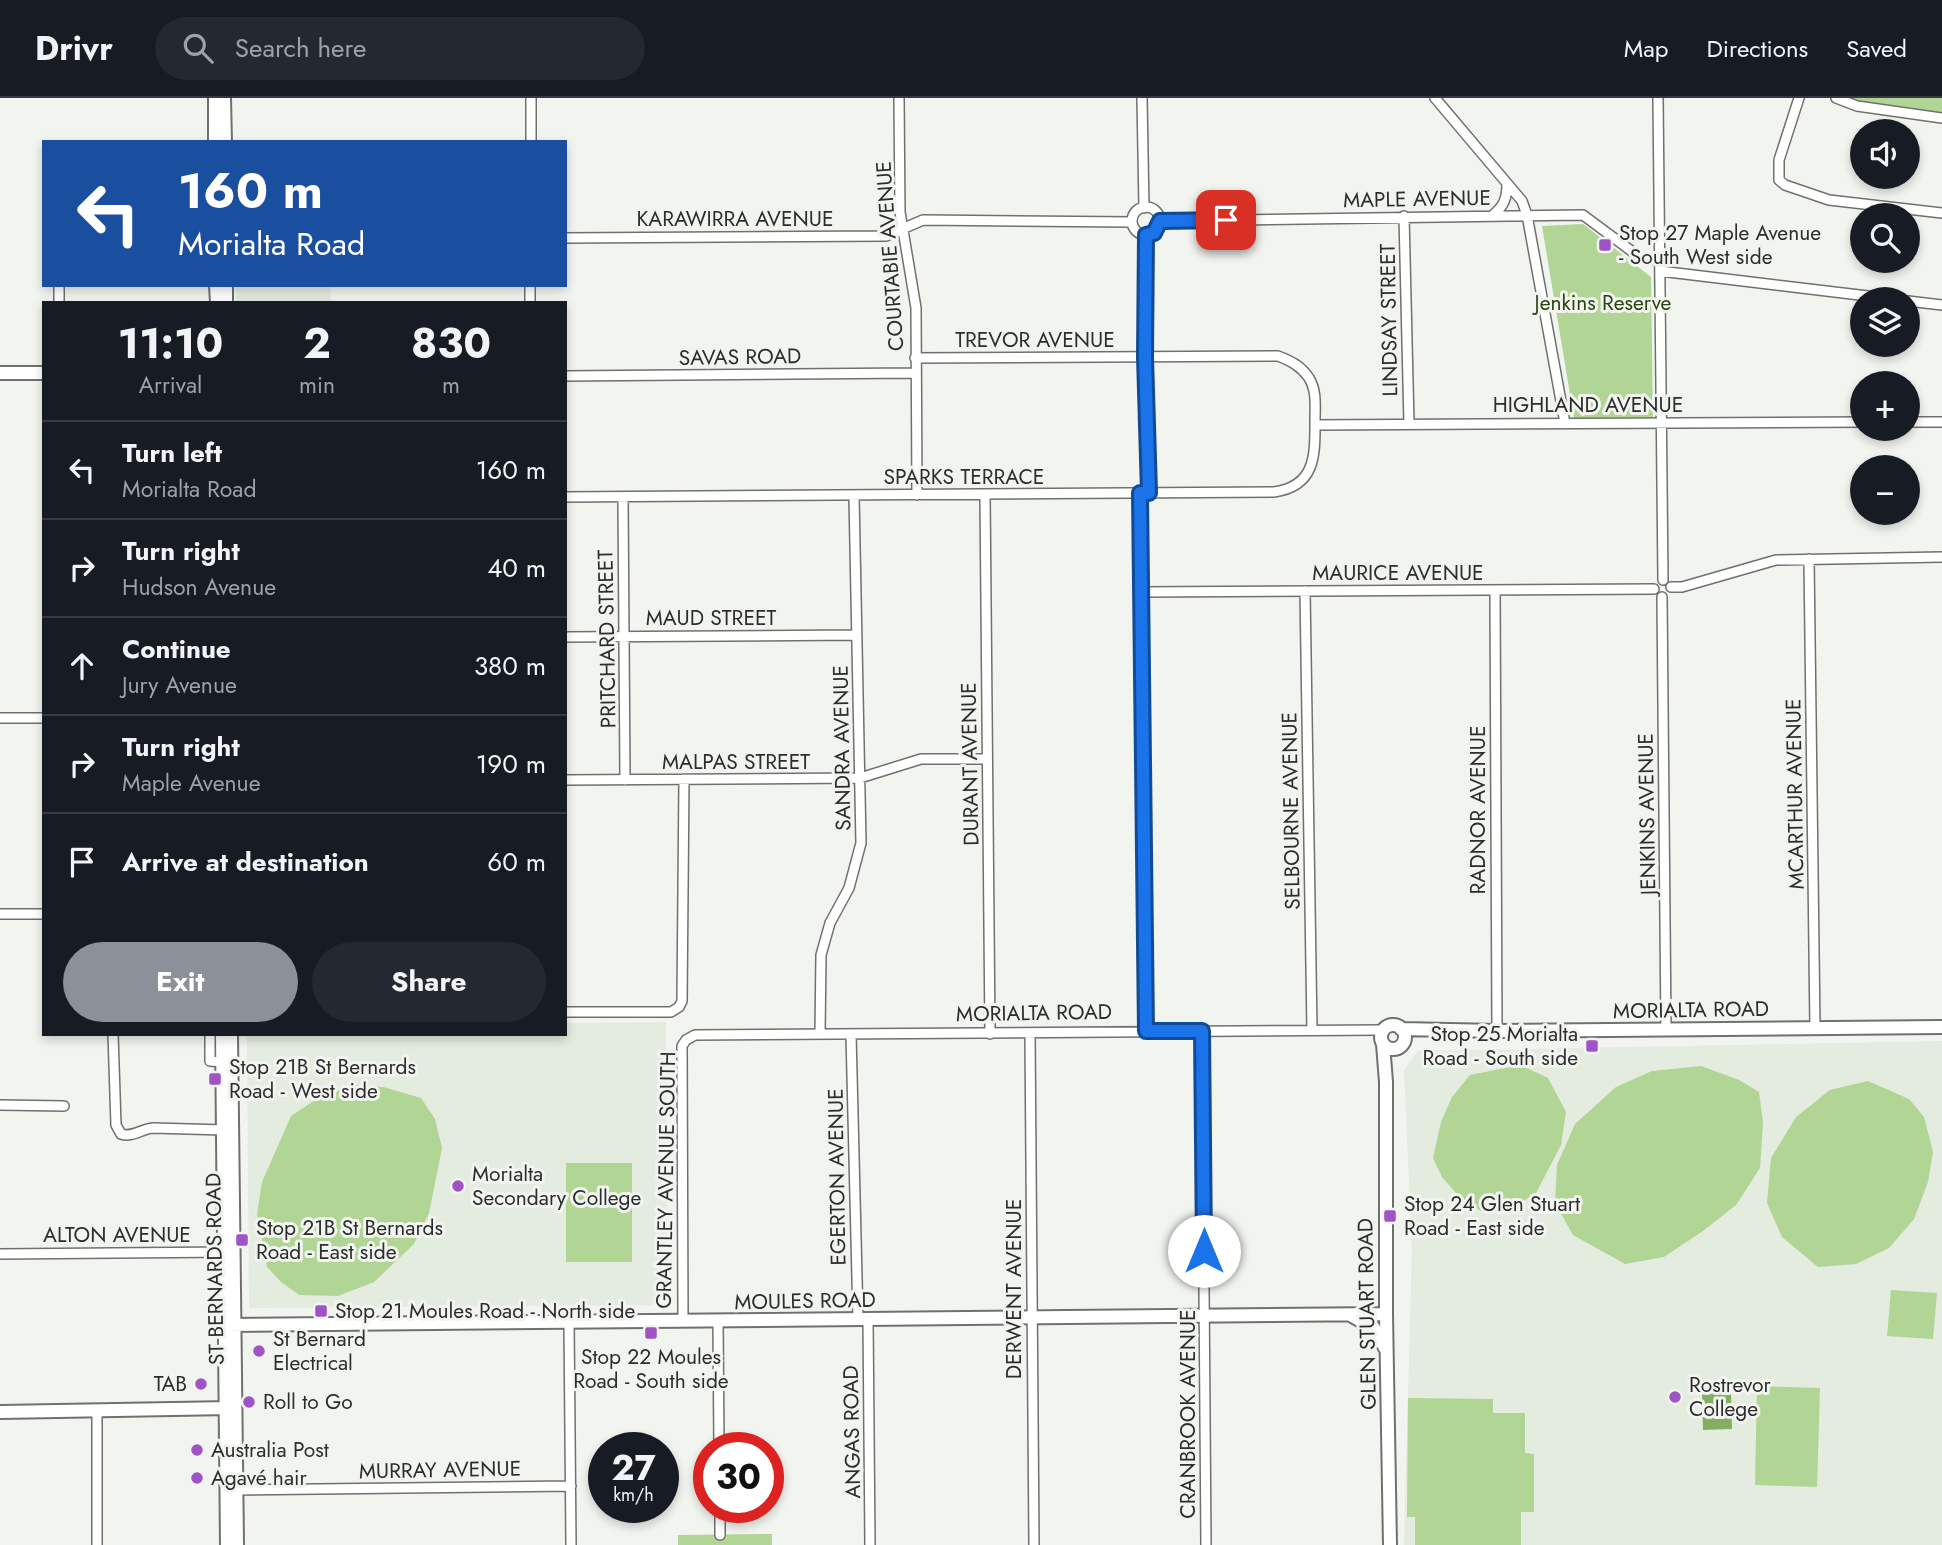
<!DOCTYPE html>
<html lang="en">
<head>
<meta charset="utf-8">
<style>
  body { margin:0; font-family:Jost,sans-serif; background:#242831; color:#f1f3f6; height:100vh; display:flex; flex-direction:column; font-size:26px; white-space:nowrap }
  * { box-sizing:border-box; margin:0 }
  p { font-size:23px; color:#9ea1a6 }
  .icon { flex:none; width:38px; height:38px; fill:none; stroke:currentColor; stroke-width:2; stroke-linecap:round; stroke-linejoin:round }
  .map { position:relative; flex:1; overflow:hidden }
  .panel { position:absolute; left:42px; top:203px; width:525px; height:735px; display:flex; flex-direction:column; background:#171b24; border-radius:0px; box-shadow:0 4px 10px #0003 }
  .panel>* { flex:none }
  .guide { position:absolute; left:42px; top:42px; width:525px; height:147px; border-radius:0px; box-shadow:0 4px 10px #0003; background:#1a4fa0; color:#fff; overflow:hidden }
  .buttons { position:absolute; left:1850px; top:21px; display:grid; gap:14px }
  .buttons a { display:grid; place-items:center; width:70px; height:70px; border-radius:50%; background:#171b24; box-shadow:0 4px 10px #0003; font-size:35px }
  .speed { position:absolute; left:588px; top:1334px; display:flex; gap:14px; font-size:35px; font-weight:700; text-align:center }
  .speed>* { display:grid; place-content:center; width:91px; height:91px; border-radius:50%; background:#171b24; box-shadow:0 4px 10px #0003; line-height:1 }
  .speed small { font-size:18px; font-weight:400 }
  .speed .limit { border:10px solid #d22; background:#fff; color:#111 }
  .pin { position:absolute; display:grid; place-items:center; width:60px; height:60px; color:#fff; margin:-30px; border-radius:14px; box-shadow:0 4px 10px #0006 }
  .me { position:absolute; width:77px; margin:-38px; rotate:0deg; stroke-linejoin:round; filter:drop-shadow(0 0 5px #0008) }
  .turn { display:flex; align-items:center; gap:24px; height:147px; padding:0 21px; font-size:32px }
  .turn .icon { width:91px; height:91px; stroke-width:2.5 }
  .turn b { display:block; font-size:49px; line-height:60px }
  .eta { display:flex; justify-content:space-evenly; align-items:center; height:119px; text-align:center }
  .eta b { font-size:42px; font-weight:700; line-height:49px }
  .action { display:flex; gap:14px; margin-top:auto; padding:14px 21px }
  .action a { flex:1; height:80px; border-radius:42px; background:#8c9099; color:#fff; font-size:28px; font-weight:700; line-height:80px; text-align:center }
  .action a+a { background:#242831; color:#f1f3f6 }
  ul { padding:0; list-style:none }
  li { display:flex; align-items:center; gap:21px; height:98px; padding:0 21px; border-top:2px solid #363941 }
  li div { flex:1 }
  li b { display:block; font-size:26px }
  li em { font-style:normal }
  header { display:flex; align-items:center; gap:42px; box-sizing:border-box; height:98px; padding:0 35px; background:#171b24; border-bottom:2px solid #363941 }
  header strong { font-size:33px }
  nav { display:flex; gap:38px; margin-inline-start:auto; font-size:24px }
  .search { width:490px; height:63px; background:#242831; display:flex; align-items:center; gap:18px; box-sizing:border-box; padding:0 24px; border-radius:38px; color:#9ea1a6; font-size:26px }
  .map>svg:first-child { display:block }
  .built { fill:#e4ebdf }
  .green { fill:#b0d594 }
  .water { fill:#84ae63 }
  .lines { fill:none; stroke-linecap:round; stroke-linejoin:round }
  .street-casing { stroke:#6f716e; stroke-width:12 }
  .secondary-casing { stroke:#6f716e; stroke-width:16 }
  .street { stroke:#fff; stroke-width:9 }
  .secondary { stroke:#fff; stroke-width:12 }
  .route-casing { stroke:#114b97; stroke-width:18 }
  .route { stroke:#1a73e8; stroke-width:12 }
  .poi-dot { fill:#9f53c5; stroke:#f1f4ef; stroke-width:2.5 }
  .labels { text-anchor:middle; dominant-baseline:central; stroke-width:6; stroke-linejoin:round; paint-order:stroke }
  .street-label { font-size:21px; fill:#2c2d2c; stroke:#f1f4ef }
  .poi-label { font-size:21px; fill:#2c2d2c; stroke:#f1f4ef; text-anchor:start }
  .park-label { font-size:21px; fill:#28430d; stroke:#f1f4ef }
</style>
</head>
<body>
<header>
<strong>Drivr</strong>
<div class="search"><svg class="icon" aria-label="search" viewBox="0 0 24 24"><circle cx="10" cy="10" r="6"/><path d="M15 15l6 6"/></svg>Search here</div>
<nav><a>Map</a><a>Directions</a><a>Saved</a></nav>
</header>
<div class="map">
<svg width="1942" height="1447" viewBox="0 0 1942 1447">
  <rect width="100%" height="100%" fill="#f1f4ef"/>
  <!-- built -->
  <path class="built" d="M236,187H330L331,205H236Z
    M666,924L668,1207L249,1210L247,936H565V925Z
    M1942,943V1447H1404L1412,1150L1404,972L1418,953Z"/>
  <!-- green -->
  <path class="green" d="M1836,0H1942V16L1857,8Z
    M1583,126L1651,179L1653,319L1574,320L1542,128Z
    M1520,967L1548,980L1566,1014L1561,1047L1536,1095L1508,1113H1481L1463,1103L1442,1079L1433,1060L1441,1024L1452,999L1470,977Z
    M1701,968L1739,982L1759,994L1763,1024L1760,1070L1736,1107L1703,1133L1664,1159L1625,1166L1573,1137L1555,1105L1557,1067L1575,1026L1616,989L1652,973Z
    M1868,983L1909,1001L1924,1019L1933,1054L1928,1084L1914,1121L1889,1150L1856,1166L1818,1169L1782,1139L1767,1105L1771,1060L1796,1019L1830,992Z
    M357,987L383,989L421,1000L435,1021L442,1050L429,1115L414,1146L374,1184L338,1198L299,1197L281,1184L267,1169L257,1116L262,1084L291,1018L326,995Z
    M566,1065H632V1164H566Z
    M1891,1192L1937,1195L1933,1241L1887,1238Z
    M1757,1288L1820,1290L1817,1389L1755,1387Z
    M1408,1300L1493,1301V1315H1525V1355L1534,1356V1414H1521V1447H1415V1419H1407Z
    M772,1436V1447H678V1437Z"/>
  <!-- water -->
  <path class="water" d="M1731,1295L1732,1331L1703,1332L1702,1296Z"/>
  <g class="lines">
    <!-- street casing -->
    <g class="street-casing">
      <path id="street" d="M531,0V44
        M899,0L900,114L916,210L917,397
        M1142,0L1144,110
        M1435,0L1522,103L1527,117L1565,325
        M1658,0L1663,482
        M1799,0L1779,62V82L1785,87L1829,102L1942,115
        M1836,0L1857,8L1942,20
        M1132 123a14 14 0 1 1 28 0a14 14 0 1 1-28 0Z
        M1493,117C1504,108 1507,100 1507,86
        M1404,118L1409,326
        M1160,123L1583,117L1641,160L1660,162
        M1146,137L1145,259L1148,395
        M565,140L886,138L923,122L1132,124
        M1660,173L1893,201
        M59,187V205
        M1908,203L1942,207
        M530,205V187
        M565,278L915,275
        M1908,324H1942
        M1315,327L1862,324
        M1140,395L1146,933
        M985,397L990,936
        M565,399L1274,394C1316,388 1315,357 1315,323C1315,308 1317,293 1309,280C1301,268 1291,263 1278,258L915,260
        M623,400L625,682
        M1809,461L1815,930
        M1671,489H1682L1776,462L1942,459
        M1495,492L1497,933
        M1305,493L1312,932
        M1141,494L1654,491
        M1662,499L1666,931
        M565,539L856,537
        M0,620H44
        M565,682L860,680L921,661H987
        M0,816H44
        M565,914H671L679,909L682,903L684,681
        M1202,933L1206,1447
        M1030,935L1034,1447
        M113,936L116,1027L121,1036C132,1040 141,1031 153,1030L224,1032
        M210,936V963L223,964
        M820,936L821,857L830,825L849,790L861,745L854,398
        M851,936L858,1221
        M0,1007L64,1008
        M0,1156L229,1154
        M868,1221L870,1447
        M683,1223L682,948L686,942L695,937L1383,932
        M718,1223L719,1349
        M569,1224L571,1447
        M97,1312V1447
        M233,1392L571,1388
        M720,1409V1437"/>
    </g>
    <!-- secondary casing -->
    <g class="secondary-casing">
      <path id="secondary" d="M215,0V44
        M224,0L225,44
        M216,187L217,205
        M226,187V205
        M0,275H44
        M1381 939a12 12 0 1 1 24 0a12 12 0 1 1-24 0Z
        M1401,931L1497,933L1942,929
        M222,936L227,1447
        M231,936L237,1447
        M1383,946L1386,984V1216L1390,1447
        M1352,1218L1374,1230L1385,1250
        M225,1227L1386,1216
        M0,1314L231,1310"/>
    </g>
    <!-- street -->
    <use href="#street" class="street"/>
    <!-- secondary -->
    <use href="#secondary" class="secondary"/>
  </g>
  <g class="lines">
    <!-- route casing -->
    <g class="route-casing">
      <path id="route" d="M1204,1153L1202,933H1146L1140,395H1149L1145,259L1146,137L1154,135L1160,123L1226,122"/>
    </g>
    <!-- route -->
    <use href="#route" class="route"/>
  </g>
  <!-- markers -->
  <g class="poi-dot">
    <rect x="1598" y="140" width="14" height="14" rx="3.5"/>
    <rect x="1585" y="941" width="14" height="14" rx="3.5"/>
    <rect x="208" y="974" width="14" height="14" rx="3.5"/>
    <circle cx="458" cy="1088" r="7"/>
    <rect x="1383" y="1111" width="14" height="14" rx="3.5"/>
    <rect x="235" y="1135" width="14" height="14" rx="3.5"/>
    <rect x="314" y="1206" width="14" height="14" rx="3.5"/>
    <rect x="644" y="1228" width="14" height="14" rx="3.5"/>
    <circle cx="259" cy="1253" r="7"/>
    <circle cx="201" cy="1286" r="7"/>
    <circle cx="1675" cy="1299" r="7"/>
    <circle cx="249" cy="1304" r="7"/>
    <circle cx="197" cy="1352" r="7"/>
    <circle cx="197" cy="1380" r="7"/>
  </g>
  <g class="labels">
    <!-- street labels -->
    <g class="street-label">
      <text transform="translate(1417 101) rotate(-1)">MAPLE AVENUE</text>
      <text x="735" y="121">KARAWIRRA AVENUE</text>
      <text transform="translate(890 158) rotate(-94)">COURTABIE AVENUE</text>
      <text transform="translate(1389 222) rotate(-91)">LINDSAY STREET</text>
      <text x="1035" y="242">TREVOR AVENUE</text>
      <text transform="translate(740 259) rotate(-1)">SAVAS ROAD</text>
      <text x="1588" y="307">HIGHLAND AVENUE</text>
      <text x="964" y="379">SPARKS TERRACE</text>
      <text x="1398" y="475">MAURICE AVENUE</text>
      <text x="711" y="520">MAUD STREET</text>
      <text transform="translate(607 541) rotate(-91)">PRITCHARD STREET</text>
      <text transform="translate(842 650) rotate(-91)">SANDRA AVENUE</text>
      <text x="736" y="664">MALPAS STREET</text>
      <text transform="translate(970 666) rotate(-91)">DURANT AVENUE</text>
      <text transform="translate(1795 696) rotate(-91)">MCARTHUR AVENUE</text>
      <text transform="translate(1478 712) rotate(-90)">RADNOR AVENUE</text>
      <text transform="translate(1291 713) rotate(-91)">SELBOURNE AVENUE</text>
      <text transform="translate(1647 716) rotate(-91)">JENKINS AVENUE</text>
      <text transform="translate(1691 912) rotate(-1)">MORIALTA ROAD</text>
      <text transform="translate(1034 915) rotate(-1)">MORIALTA ROAD</text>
      <text transform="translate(837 1079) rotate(-91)">EGERTON AVENUE</text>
      <text transform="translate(666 1082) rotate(-89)">GRANTLEY AVENUE SOUTH</text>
      <text x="117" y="1137">ALTON AVENUE</text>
      <text transform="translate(215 1171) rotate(-91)">ST BERNARDS ROAD</text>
      <text transform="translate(1014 1191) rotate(-90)">DERWENT AVENUE</text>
      <text transform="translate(805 1203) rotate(-1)">MOULES ROAD</text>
      <text transform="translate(1367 1216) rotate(-91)">GLEN STUART ROAD</text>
      <text transform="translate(1188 1316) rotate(-90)">CRANBROOK AVENUE</text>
      <text transform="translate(852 1334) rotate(-91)">ANGAS ROAD</text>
      <text transform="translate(440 1372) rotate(-1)">MURRAY AVENUE</text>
    </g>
    <!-- poi labels -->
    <g class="poi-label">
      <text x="1619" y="135">Stop 27 Maple Avenue<tspan x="1619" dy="24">- South West side</tspan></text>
      <text x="1578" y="936" text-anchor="end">Stop 25 Morialta<tspan x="1578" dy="24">Road - South side</tspan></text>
      <text x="229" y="969">Stop 21B St Bernards<tspan x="229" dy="24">Road - West side</tspan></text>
      <text x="472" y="1076">Morialta<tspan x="472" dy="24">Secondary College</tspan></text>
      <text x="1404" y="1106">Stop 24 Glen Stuart<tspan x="1404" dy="24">Road - East side</tspan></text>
      <text x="256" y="1130">Stop 21B St Bernards<tspan x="256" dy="24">Road - East side</tspan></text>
      <text x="335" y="1213">Stop 21 Moules Road - North side</text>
      <text x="273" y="1241">St Bernard<tspan x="273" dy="24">Electrical</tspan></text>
      <text x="651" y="1259" text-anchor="middle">Stop 22 Moules<tspan x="651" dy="24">Road - South side</tspan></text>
      <text x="187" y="1286" text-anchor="end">TAB</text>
      <text x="1689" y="1287">Rostrevor<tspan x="1689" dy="24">College</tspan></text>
      <text x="263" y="1304">Roll to Go</text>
      <text x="211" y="1352">Australia Post</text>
      <text x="211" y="1380">Agavé hair</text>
    </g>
    <!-- park labels -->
    <g class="park-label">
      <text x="1603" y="205">Jenkins Reserve</text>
    </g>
  </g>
</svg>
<div class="buttons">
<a><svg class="icon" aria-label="sound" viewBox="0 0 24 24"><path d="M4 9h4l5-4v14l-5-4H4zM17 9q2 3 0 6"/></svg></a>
<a><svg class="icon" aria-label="search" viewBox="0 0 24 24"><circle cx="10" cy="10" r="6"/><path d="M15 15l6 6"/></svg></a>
<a><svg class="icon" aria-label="layers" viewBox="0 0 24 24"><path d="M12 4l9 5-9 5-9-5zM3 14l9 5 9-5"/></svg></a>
<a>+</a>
<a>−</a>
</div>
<div class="speed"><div>27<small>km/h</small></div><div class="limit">30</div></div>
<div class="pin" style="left:1226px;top:122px;background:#d93025"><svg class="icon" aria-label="arrive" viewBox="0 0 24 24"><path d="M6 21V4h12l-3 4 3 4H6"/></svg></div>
<svg class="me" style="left:1204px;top:1153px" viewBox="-20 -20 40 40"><circle r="19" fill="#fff"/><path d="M0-13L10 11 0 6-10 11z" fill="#1a73e8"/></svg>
<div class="guide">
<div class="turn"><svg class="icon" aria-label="left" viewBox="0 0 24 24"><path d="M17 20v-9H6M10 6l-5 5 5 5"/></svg><div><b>160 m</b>Morialta Road</div></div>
</div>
<section class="panel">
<div class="eta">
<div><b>11:10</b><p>Arrival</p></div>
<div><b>2</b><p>min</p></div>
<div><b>830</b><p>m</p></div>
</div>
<ul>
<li><svg class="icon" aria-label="left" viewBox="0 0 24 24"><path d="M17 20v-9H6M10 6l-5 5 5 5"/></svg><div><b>Turn left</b><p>Morialta Road</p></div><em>160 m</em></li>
<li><svg class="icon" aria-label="right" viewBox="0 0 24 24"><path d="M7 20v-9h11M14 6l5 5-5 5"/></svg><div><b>Turn right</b><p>Hudson Avenue</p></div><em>40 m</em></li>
<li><svg class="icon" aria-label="ahead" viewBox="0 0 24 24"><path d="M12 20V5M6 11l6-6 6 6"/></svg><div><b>Continue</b><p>Jury Avenue</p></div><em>380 m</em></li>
<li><svg class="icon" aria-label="right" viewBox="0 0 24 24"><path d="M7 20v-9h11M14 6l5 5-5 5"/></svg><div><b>Turn right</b><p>Maple Avenue</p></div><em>190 m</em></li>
<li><svg class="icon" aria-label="arrive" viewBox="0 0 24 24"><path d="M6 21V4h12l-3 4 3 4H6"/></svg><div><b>Arrive at destination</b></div><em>60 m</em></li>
</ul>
<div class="action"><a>Exit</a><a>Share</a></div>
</section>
</div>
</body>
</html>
